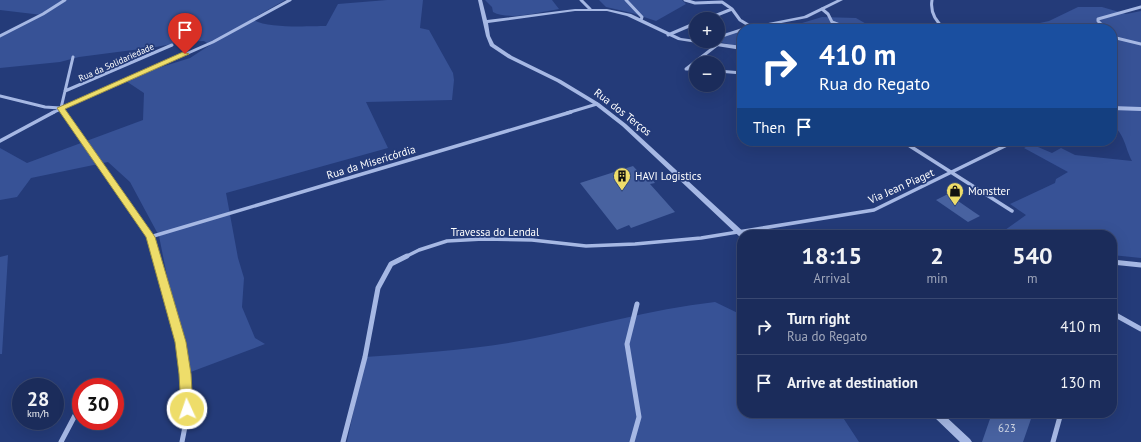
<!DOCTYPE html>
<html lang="en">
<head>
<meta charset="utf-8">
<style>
  body { margin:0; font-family:"PT Sans",sans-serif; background:#243461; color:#f1f3f6; height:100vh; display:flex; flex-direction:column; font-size:15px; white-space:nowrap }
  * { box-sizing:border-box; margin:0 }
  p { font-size:13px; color:#a0a7bb }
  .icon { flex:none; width:22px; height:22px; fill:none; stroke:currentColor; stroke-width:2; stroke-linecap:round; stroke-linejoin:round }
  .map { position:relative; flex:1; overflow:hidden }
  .details { position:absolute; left:737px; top:230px; width:380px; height:188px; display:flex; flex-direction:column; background:#1b2c5b; border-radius:16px; box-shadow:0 4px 16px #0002,0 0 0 1px #394871 }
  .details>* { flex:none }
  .top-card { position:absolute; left:737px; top:24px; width:380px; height:122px; border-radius:16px; box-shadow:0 4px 16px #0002,0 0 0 1px #394871; background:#1a4fa0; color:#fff; overflow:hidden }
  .tools { position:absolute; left:689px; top:12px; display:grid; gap:8px }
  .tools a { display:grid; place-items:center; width:36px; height:36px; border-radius:50%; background:#1b2c5b; box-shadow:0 4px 16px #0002,0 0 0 1px #394871; font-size:20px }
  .speed { position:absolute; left:12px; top:378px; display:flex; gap:8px; font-size:20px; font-weight:700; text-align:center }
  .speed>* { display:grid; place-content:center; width:52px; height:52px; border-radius:50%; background:#1b2c5b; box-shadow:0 4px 16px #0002,0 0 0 1px #394871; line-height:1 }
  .speed small { font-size:10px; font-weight:400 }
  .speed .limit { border:6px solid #d22; background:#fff; color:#111 }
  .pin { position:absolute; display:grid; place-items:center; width:34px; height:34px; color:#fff; margin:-41px -17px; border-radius:50% 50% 50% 0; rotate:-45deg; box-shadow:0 0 4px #0007 }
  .pin .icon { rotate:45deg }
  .me { position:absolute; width:44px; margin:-22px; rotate:357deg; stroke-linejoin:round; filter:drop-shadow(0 0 3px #0008) }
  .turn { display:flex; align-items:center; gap:14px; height:84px; padding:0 16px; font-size:18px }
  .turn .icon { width:52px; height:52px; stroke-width:2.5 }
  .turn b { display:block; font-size:28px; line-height:34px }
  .then { display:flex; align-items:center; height:38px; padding:0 16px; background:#0003; gap:8px; font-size:15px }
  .eta { display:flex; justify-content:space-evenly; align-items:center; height:68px; text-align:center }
  .eta b { font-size:24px; font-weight:700; line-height:28px }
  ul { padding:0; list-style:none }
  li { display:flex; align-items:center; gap:12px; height:56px; padding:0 16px; border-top:1px solid #394871 }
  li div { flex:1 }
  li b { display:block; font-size:15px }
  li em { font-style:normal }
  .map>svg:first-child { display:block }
  .green { fill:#375296 }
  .building { fill:#4862a0 }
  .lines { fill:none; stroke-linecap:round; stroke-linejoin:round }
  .minor-far2 { stroke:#a6b8e4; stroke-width:3 }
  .minor-far1 { stroke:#a6b8e4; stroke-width:3.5 }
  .minor { stroke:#a6b8e4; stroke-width:5 }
  .tertiary { fill:#a6b8e4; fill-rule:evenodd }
  .route { fill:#eedd6a; stroke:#9b9045 }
  .labels { text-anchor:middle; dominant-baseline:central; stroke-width:3.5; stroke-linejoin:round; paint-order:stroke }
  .far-street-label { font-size:9px; fill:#fff; stroke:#243b79 }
  .street-label { font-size:11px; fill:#fff; stroke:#243b79 }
  .poi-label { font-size:11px; fill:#fff; stroke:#243b79; text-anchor:start }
  .near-number-label { font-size:11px; fill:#d1d8e7 }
</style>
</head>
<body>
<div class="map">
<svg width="1141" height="442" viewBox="0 0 1141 442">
  <rect width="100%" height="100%" fill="#243b79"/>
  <!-- green -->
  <path class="green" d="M0,0H285L252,19C266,29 308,26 326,26L338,4L387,0H423L420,28L429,30L453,73L454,80L452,100L366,102L388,148L226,193L238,258L244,278L242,307L255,338L265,344L188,373L187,343L171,296L159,236L130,182L108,162L31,178L17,197L0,200V148L27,163L143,120L144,93L123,79L190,58L210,45L204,41L182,42L156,47L79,57L60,62L0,68V35L42,15L0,10Z
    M485,0H552L559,9C540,12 509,21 493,12L492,7Z
    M599,0H682L686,4L656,21L632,13L606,7Z
    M1078,7H1102L1126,14L1141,11V258L1112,255V235H998L1026,215L1010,204L1055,183L1056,179L1068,172L1024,148L1031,144L1052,153L1061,148L1075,155L1132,161C1125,148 1125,134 1112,125V29H1013L1049,21Z
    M822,17L856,18L875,29H808L802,23Z
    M754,27L770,29H742V48L717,41L718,35L724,33Z
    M8,255L2,354H0V257Z
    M715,302L742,315V413H840L859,442H347L365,357C419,353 472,350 525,340C588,328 650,309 715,302Z"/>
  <!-- building -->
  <path class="building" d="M633,166L645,179L650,177L655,183L650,184L675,212L631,228L629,225L617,230L580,183Z
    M948,194L974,212L980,216L968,222L936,200Z
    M992,413H1025L1032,416L1023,442H982Z"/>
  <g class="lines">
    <!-- minor-far2 -->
    <path class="minor-far2" d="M581,0L590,9
      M626,0L642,17L641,20
      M685,0L695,3L722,2L732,9L740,20L750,26
      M932,0C930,12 936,22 945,29
      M822,9L828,14L832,22L850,29
      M707,19L732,9
      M1106,29L1098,21V19L1141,7
      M668,35L696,23
      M0,36L43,14L65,0
      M1112,37L1141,44
      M696,69H686L717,45
      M718,71L742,73
      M65,91L172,45
      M0,96L45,107L60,108
      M61,108L64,113
      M61,108L73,57
      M52,113L213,42L290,0
      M567,113L597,104"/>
    <!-- minor-far1 -->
    <path class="minor-far1" d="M64,112L150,237L156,257
      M0,141L54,112
      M902,141L1012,211
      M150,237L571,112
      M405,257L419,250L447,241L483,239L532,240L586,246L635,244L701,238L874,210L1015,141"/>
    <!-- minor -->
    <path class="minor" d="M155,256C170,306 189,357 187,409C187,420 184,431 182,442
      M1112,262L1141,265
      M1112,313L1141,329
      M90,387L92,382
      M61,442L81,404
      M343,442L365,357L378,288L391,264L407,256
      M632,442L639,417L627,344L637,304
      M1053,442L1061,413"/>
    <!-- tertiary -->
    <path class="tertiary" d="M478,0H482L487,20L575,9H607L631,14L681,38L696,40V41H704L742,46V50L678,40L627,16L607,11H575L488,23L490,36L494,44L512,56L561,80L599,103L626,124L747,235H742V237H740L622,126L595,105L557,82L508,58L490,46L486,36Z
      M837,0H843L807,18L750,29H742V31L718,39V36L742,28L804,16Z
      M1112,106L1141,107V111L1112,110Z
      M931,413H942L970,439L972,442H960L933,416Z"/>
  </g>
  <!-- route -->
  <path class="route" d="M183,52L189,54L65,109L155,237L186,342L191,374L193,409L191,413L187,414L183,413L181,409L179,374L175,342L146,237L57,108Z"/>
  <!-- icons -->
  <defs>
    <g id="building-pin" transform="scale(0.9)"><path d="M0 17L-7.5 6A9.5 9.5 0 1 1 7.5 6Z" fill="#eedd6a" stroke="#243b79"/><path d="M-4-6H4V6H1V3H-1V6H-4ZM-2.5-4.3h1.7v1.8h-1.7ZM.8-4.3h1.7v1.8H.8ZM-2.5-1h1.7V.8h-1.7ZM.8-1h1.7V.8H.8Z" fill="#111"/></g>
    <g id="shop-pin" transform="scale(0.9)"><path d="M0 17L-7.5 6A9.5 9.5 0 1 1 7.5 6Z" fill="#eedd6a" stroke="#243b79"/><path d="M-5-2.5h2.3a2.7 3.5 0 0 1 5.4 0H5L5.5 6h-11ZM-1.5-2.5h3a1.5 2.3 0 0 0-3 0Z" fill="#111"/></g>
  </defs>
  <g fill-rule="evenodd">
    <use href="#building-pin" x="622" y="176"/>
    <use href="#shop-pin" x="955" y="191"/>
  </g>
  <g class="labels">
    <!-- far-street labels -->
    <g class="far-street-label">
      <text transform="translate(116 62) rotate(-24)">Rua da Solidariedade</text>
    </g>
    <!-- street labels -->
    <g class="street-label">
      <text transform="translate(623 112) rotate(38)">Rua dos Terços</text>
      <text transform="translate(371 162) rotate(-17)">Rua da Misericórdia</text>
      <text transform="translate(901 186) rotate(-24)">Via Jean Piaget</text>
      <text x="495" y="232">Travessa do Lendal</text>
    </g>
    <!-- poi labels -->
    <g class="poi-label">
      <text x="635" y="176">HAVI Logistics</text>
      <text x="968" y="191">Monstter</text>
    </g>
    <!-- near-number labels -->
    <g class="near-number-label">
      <text x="1007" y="428">623</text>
    </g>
  </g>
</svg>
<div class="tools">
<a>+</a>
<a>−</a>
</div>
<div class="speed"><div>28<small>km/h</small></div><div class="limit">30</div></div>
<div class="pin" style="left:185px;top:54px;background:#d93025"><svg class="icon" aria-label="arrive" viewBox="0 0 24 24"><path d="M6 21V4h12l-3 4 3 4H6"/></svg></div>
<svg class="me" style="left:187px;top:409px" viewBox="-20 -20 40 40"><circle r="17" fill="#eedd6a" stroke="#fff" stroke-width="3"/><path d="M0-11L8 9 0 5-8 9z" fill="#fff"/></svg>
<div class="top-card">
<div class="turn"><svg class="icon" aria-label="right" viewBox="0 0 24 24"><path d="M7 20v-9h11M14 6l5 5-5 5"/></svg><div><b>410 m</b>Rua do Regato</div></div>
<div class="then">Then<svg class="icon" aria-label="arrive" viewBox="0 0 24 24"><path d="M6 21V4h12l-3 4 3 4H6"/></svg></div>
</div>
<section class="details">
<div class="eta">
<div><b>18:15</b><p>Arrival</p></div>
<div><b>2</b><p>min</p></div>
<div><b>540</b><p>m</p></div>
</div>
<ul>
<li><svg class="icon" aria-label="right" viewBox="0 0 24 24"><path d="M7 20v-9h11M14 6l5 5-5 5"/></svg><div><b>Turn right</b><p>Rua do Regato</p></div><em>410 m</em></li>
<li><svg class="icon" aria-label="arrive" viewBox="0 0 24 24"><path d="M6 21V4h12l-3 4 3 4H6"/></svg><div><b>Arrive at destination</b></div><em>130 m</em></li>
</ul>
</section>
</div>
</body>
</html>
